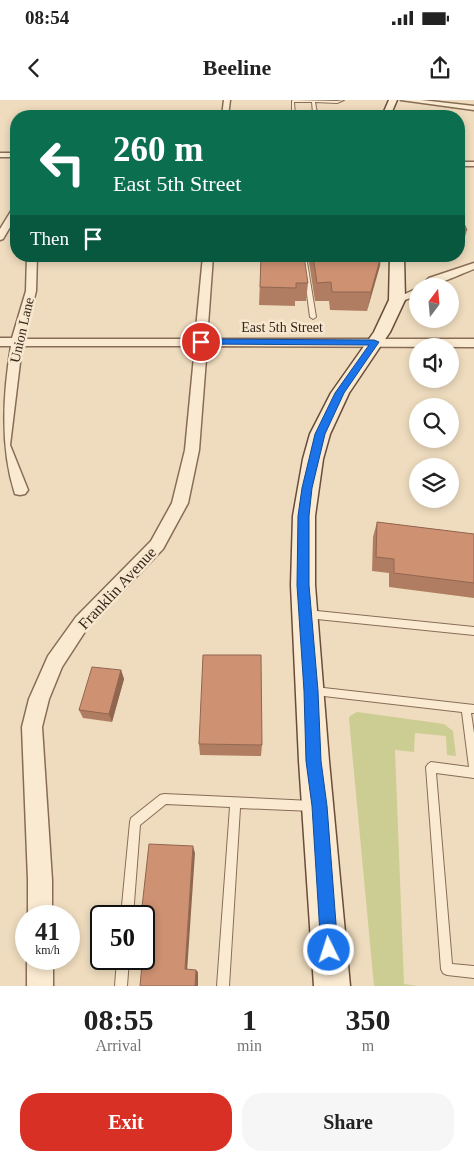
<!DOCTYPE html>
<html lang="en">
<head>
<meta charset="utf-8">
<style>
  body { margin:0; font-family:"Times New Roman",serif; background:#f6f6f6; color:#222; height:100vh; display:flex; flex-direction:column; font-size:19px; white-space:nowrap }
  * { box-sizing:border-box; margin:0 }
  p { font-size:16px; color:#767676 }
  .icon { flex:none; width:28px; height:28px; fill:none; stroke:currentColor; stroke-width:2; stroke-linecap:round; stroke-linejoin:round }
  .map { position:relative; height:886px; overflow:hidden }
  .panel { display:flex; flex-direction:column; background:#fff; flex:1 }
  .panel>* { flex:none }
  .hud { position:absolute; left:10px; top:10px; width:455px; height:152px; border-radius:20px; box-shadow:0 2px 8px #0003; background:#0b6e4f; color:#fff; overflow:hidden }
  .needle { width:32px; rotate:16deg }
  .controls { position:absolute; left:409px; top:178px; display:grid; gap:10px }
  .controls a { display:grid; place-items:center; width:50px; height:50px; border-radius:50%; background:#fff; box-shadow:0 2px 8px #0003; font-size:25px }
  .speed { position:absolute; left:15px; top:805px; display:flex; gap:10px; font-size:25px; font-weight:700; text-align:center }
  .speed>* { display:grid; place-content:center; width:65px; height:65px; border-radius:50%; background:#fff; box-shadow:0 2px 8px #0003; line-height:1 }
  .speed small { font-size:12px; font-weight:400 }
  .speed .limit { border:2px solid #111; border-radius:8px; background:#fff; color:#111 }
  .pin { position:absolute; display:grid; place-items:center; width:42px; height:42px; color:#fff; margin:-21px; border:2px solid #fff; border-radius:50%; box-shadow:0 1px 5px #0007 }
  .me { position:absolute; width:55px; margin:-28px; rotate:356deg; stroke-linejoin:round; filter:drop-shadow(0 0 4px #0008) }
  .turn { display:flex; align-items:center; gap:18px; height:105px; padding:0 20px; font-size:22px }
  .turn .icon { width:65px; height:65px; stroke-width:2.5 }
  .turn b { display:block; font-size:35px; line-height:42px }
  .then { display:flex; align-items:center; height:48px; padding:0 20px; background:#0003; gap:10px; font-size:19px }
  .eta { display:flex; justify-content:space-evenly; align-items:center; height:85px; text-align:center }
  .eta b { font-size:30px; font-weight:600; line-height:35px }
  .cta { display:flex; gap:10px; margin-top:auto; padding:10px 20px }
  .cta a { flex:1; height:58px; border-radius:20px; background:#d93025; color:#fff; font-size:20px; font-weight:600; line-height:58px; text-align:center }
  .cta a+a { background:#f6f6f6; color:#222 }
  .status { display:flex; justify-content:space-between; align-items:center; height:35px; padding:0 25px; background:#fff; direction:ltr }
  .status svg { height:14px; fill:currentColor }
  header { display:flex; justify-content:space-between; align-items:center; height:65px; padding:0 20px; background:#fff; font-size:22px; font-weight:600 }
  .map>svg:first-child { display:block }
  .green { fill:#cbcd92 }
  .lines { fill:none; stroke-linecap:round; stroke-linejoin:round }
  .service-casing { stroke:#886c56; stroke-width:2 }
  .minor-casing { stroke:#886c56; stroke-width:3 }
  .secondary-casing { stroke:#694d3a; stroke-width:3 }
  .service { fill:#faead1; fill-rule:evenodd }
  .minor { fill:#faead1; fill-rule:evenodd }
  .secondary { fill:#faead1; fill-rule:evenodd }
  .wall { fill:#b17d62 }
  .shaded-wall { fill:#906650 }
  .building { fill:#ce9172; stroke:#906650 }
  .route { fill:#1a73e8; stroke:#114b97 }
  .labels { text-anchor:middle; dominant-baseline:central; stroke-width:5; stroke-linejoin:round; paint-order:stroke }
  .far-street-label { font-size:14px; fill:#36261b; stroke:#f6e7ce }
  .street-label { font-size:16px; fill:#36261b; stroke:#f6e7ce }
</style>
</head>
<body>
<div class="status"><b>08:54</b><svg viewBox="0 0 49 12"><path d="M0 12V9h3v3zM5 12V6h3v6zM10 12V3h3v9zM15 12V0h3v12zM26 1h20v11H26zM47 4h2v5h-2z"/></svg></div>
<header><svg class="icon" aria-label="back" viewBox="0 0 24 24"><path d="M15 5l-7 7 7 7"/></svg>Beeline<svg class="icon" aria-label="share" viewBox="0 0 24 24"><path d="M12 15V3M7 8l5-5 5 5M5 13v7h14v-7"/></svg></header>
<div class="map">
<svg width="474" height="886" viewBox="0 0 474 886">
  <rect width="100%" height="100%" fill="#efdcbe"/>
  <!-- green -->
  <path class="green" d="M357,612L444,624L453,631L456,656L447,655L446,636L415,633L414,652L395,650L404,884L418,886H374L349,619L350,616Z"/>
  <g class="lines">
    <!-- service casing -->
    <g class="service-casing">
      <path id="service" d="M293,0L337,1L344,0L337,3L315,2L317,13L315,14L313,13L312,2H294L295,16H292V1Z
        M302,156H306L316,217L313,219L310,217Z
        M307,510L474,527V535L307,518L304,516L303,514L304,512Z
        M315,587L474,605V613H471L474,633V678L436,673L452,864L474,866V878L447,875L443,873L441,869L426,667L428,664L431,662L469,667L462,612L315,595L312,594L310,591L312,588Z
        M164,694L312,701L316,702L317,706L316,710L312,711L240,708L229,886H217L230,707L166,704L140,725L133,816H121L130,722L131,718L160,695Z
        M117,859H129L127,886H115Z"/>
    </g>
    <!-- minor casing -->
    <g class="minor-casing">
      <path id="minor" d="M224,0H230L228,16H222Z
        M401,0H421L474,6V10Z
        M51,13L187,14L190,16H49V14Z
        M0,53H16V57H0Z
        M459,62H474V66H459Z
        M16,107V117L3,139L0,140V129L13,108Z
        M27,156H37L36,191L24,239H195L203,156H213L207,239H474V247L207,246L199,350L188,403L163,449L88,527L62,567L49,599L42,627L52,780V816H28V780L22,627L29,599L48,556L76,517L151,441L172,403L185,350L195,246H22L10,345L28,390L25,394L20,395L15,394C0,348 3,294 11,246H0V238H12L26,191Z
        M474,163V169C458,175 435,187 420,186L429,178Z
        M418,188V195L397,203L392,200Z
        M27,859H53V886H27Z"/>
    </g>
    <!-- secondary casing -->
    <g class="secondary-casing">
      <path id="secondary" d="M389,0H397L390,16H382Z
        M390,156H404L405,200L390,232L349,293L330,334L323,359L315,416V485L329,661L350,886H314L299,661L291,485L293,416L303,359L310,334L331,293L374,232L389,200Z"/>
    </g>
    <!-- service -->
    <use href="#service" class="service"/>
    <!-- minor -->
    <use href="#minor" class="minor"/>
    <!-- secondary -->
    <use href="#secondary" class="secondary"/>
  </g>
  <!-- wall -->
  <path class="wall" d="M459,113L467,130L463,144H459Z
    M261,156L308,183L306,201H295V206L259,205Z
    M308,156H381L367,211L330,210L329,201H315Z
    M377,422L474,434V498L389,487V473L372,471L373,437Z
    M121,570L124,579L112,622L83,618L79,610Z
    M199,644L262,645L261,656L200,655Z"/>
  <!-- shaded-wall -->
  <path class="shaded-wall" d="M381,156L380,166L367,211L371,192Z
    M121,570L124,579L112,622L109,614Z
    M193,746L195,753L187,872L185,869Z
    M196,870L198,872V886H195Z"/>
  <!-- building -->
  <path class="building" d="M459,113L467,130H459Z
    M261,156H304L308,183H296V188L260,187Z
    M313,156H381L371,192H332L331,182L317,183Z
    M377,422L474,434V483L394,473V459L376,457Z
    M203,555H261L262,645L199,644Z
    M92,567L121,570L109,614L79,610Z
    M149,744L193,746L185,869L196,870L195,886H140L142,864H135L136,859H144V816H141Z"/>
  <!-- route -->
  <path class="route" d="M201,239L374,240L379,242L344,293L325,334L312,388L309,416V485L318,591L321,661L327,706L338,850L336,856L329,859L323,856L321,850L312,706L306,661L304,591L297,485L298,416L302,388L315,334L335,293L369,245L198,244L197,242Z"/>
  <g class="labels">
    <!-- far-street labels -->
    <g class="far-street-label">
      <text x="282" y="227">East 5th Street</text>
      <text transform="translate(22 230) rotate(-77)">Union Lane</text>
    </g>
    <!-- street labels -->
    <g class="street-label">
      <text transform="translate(117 488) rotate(-47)">Franklin Avenue</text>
    </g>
  </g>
</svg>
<div class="controls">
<a><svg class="needle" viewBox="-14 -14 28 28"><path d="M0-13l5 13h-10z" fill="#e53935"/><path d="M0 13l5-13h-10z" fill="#767676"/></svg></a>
<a><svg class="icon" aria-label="sound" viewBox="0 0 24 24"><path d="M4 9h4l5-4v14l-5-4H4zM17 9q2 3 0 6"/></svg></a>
<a><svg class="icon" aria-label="search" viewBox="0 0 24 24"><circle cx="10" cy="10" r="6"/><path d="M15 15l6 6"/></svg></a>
<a><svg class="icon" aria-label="layers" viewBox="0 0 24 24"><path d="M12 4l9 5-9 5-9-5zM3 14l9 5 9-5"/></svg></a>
</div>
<div class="speed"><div>41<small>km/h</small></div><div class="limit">50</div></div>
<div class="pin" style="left:201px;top:242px;background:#d93025"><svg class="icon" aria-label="arrive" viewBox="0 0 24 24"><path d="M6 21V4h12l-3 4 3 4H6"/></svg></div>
<svg class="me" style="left:329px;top:850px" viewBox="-20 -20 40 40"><circle r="17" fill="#1a73e8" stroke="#fff" stroke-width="3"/><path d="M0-11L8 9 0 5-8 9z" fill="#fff"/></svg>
<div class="hud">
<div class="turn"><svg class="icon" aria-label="left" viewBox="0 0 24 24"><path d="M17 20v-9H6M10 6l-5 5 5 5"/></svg><div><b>260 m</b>East 5th Street</div></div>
<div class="then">Then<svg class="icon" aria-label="arrive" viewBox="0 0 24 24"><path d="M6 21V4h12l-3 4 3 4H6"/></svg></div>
</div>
</div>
<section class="panel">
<div class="eta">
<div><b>08:55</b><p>Arrival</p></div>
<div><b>1</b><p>min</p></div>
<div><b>350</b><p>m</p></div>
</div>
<div class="cta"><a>Exit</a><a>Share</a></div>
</section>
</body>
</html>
